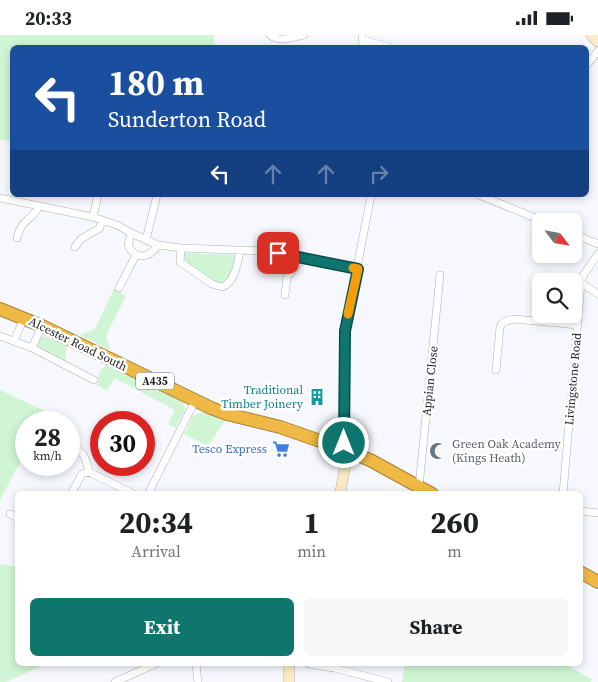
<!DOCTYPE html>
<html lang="en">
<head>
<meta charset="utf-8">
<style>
  body { margin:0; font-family:"Source Serif 4",serif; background:#f6f6f6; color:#202124; height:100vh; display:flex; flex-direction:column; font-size:19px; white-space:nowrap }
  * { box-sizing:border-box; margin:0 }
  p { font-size:16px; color:#757577 }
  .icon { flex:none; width:28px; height:28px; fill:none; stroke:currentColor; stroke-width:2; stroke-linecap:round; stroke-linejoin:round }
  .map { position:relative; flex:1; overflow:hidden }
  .details { position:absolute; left:15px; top:456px; width:568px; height:175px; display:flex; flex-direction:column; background:#fff; border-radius:8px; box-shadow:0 2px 8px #0003 }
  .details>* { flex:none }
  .hud { position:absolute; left:10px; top:10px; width:579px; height:152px; border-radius:8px; box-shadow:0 2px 8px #0003; background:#1a4fa0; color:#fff; overflow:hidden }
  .needle { width:32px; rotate:121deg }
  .tools { position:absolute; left:532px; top:178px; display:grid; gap:10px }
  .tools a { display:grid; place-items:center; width:50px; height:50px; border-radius:8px; background:#fff; box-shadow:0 2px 8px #0003; font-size:25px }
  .speed { position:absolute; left:15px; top:376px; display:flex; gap:10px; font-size:25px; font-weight:700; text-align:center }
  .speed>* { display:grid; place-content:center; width:65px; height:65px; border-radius:50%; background:#fff; box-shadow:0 2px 8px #0003; line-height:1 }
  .speed small { font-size:12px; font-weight:400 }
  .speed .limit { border:8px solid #d22; background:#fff; color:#111 }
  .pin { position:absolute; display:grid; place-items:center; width:42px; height:42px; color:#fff; margin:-21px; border-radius:10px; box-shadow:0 2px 8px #0006 }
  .me { position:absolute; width:55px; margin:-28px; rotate:0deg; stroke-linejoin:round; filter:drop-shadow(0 0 4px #0008) }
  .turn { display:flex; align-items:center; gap:18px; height:105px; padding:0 15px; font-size:22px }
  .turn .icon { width:65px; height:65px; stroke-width:2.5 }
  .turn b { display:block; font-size:35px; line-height:42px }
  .lanes { display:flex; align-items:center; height:48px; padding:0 15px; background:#0003; justify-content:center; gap:25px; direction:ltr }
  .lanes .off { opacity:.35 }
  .eta { display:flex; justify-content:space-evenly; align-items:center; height:85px; text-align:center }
  .eta b { font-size:30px; font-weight:700; line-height:35px }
  .cta { display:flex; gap:10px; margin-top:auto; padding:10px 15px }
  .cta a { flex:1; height:58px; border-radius:8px; background:#0f766e; color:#fff; font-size:20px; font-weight:700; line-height:58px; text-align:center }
  .cta a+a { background:#f6f6f6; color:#202124 }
  .status { display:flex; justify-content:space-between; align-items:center; height:35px; padding:0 25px; background:#fff; direction:ltr }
  .status svg { height:14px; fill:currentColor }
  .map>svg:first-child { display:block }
  .green { fill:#d0f5d4 }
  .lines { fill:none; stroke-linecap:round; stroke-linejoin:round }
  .street-casing { stroke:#adafb4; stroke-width:8 }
  .secondary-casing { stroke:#adafb4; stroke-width:11 }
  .highway-casing { stroke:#a68238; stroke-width:14 }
  .street { stroke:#fff; stroke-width:7 }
  .secondary { stroke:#faeac7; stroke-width:10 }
  .highway { stroke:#f0b945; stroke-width:12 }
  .route-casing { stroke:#0a4d48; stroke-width:12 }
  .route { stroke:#0f766e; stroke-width:9 }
  .slow { stroke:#f59e0b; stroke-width:9 }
  .labels { text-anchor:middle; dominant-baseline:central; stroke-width:5; stroke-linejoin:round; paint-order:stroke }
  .shield { fill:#fff; stroke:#606162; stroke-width:1 }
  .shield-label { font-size:11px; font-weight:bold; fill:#1c1d1f }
  .street-label { font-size:12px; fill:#1c1d1f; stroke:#fff }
  .culture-label { font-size:12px; fill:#0d838f; stroke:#fff; text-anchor:end }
  .worship-label { font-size:12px; fill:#5b616d; stroke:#fff; text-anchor:start }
  .shop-label { font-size:12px; fill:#366cbe; stroke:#fff; text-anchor:end }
</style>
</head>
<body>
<div class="status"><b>20:33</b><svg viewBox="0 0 49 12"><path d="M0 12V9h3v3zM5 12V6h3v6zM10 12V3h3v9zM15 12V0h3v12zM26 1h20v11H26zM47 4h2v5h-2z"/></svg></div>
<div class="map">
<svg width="598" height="647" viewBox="0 0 598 647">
  <rect width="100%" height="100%" fill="#f6f8fd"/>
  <!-- green -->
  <path class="green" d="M0,0H214L215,12H12V106L0,105Z
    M183,218L236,220L232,236L225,248C212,251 196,235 185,228Z
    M114,254L126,261L106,300L110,315L80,300L95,294Z
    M42,301L64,308L66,310V326L42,316L37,309L38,304Z
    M107,330L115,332L182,364L185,374L176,393L168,389L175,375L114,343L107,356L97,350L100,336Z
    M0,355L47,377L41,387L26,388V416L0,465Z
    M203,377L225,386L208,411L184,399L194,380Z
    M0,529L17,532L18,629H46L6,647H0Z
    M405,629H564L592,644L591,647H402Z"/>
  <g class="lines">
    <!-- street casing -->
    <g class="street-casing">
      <path id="street" d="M270,0C279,8 293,2 304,0
        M362,0L363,12
        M363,5L389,12
        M586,31L598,16
        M479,160L543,186
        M0,163L93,182L117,190L131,198L158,210L181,213L266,216L358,234
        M93,182L98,160
        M131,198L128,210C135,226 150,223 158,210
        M574,199L598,209
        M17,203C22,182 32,187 39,171
        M146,205L157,160
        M75,212L81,204L100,193L101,185
        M181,213L180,227L212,249L222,252C235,248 238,227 240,215
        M290,220L293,207
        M581,248L583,241L598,219
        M119,253L136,220
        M285,260L287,242L296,232L301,222
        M0,301L32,313L94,345
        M14,306L24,283
        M32,313L42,291
        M496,335L500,292L503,287L514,284L578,290
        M69,410C85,418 85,420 89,437
        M343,414L345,296L371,160
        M419,452L440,240
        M71,459L82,439L89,437L134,459
        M148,459L195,366
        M563,459L581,248L598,259
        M580,476L598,478
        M10,479L18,483
        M196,629L198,647
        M309,629L334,633L388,647
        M115,647L155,629"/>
    </g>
    <!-- secondary casing -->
    <g class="secondary-casing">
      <path id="secondary" d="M591,0L598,7
        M340,459L348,416
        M289,647V629"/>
    </g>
    <!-- highway casing -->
    <g class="highway-casing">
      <path id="highway" d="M0,274L42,291L211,373L227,379L280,392L343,414L370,425L432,459
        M580,537L598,547"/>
    </g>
    <!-- street -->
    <use href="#street" class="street"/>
    <!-- secondary -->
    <use href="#secondary" class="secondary"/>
    <!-- highway -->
    <use href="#highway" class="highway"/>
  </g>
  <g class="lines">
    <!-- route casing -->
    <g class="route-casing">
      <path id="route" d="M278,218L358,234L345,296L344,408"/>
    </g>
    <!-- route -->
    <use href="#route" class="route"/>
    <!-- slow -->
    <path class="slow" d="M348,279L358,234L353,233"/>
  </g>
  <!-- icons -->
  <defs>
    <g id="building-bare" transform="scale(1.35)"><path d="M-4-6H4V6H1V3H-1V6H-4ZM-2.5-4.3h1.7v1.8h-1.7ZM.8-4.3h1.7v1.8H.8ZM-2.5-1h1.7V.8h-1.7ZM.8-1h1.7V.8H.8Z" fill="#0f9aa8" stroke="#fff" stroke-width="2.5" paint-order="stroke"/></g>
    <g id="supermarket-bare" transform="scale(1.35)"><path d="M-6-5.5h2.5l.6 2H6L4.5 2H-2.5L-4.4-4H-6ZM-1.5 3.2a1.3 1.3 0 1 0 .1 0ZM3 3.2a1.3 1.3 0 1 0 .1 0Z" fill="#3f7fe0" stroke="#fff" stroke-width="2.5" paint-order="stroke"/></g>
    <g id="mosque-bare" transform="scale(1.35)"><path d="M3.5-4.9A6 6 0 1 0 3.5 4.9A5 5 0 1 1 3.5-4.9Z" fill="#6b7280" stroke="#fff" stroke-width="2.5" paint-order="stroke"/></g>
  </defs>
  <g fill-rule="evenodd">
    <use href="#building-bare" x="317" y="362"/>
    <use href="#supermarket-bare" x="281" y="414"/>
    <use href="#mosque-bare" x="438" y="416"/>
  </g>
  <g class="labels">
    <!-- shield labels -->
    <rect class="shield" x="136" y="337.5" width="38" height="17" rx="4"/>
    <g class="shield-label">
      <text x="155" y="346">A435</text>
    </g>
    <!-- street labels -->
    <g class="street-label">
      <text transform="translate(78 309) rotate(26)">Alcester Road South</text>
      <text transform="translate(573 344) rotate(-85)">Livingstone Road</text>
      <text transform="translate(430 346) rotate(-84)">Appian Close</text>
    </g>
    <!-- culture labels -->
    <g class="culture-label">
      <text x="303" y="355">Traditional<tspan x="303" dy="14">Timber Joinery</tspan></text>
    </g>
    <!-- worship labels -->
    <g class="worship-label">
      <text x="452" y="409">Green Oak Academy<tspan x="452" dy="14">(Kings Heath)</tspan></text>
    </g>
    <!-- shop labels -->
    <g class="shop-label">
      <text x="267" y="414">Tesco Express</text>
    </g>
  </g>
</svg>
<div class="tools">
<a><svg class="needle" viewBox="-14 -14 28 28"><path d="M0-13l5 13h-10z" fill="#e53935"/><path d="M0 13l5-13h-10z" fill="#757577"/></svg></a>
<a><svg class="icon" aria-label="search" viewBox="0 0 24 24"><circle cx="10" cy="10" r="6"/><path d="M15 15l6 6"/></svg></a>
</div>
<div class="speed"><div>28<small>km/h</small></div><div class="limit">30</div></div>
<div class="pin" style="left:278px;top:218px;background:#d93025"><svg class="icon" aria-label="arrive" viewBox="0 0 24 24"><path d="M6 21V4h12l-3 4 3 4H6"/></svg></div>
<svg class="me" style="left:344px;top:408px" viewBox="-20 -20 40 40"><circle r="17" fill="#0f766e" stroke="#fff" stroke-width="3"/><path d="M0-11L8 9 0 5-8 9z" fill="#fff"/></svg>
<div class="hud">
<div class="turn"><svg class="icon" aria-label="left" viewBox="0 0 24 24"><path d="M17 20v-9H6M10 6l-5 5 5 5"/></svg><div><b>180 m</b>Sunderton Road</div></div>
<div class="lanes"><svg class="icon" aria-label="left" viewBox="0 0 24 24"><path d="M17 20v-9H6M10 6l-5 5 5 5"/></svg><svg class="icon off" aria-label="ahead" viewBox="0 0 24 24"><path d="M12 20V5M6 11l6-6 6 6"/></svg><svg class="icon off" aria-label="ahead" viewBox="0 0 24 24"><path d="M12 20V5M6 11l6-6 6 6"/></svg><svg class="icon off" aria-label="right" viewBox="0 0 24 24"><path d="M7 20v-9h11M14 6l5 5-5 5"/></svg></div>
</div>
<section class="details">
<div class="eta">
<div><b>20:34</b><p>Arrival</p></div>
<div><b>1</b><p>min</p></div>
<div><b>260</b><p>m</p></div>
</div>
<div class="cta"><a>Exit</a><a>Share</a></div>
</section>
</div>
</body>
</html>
